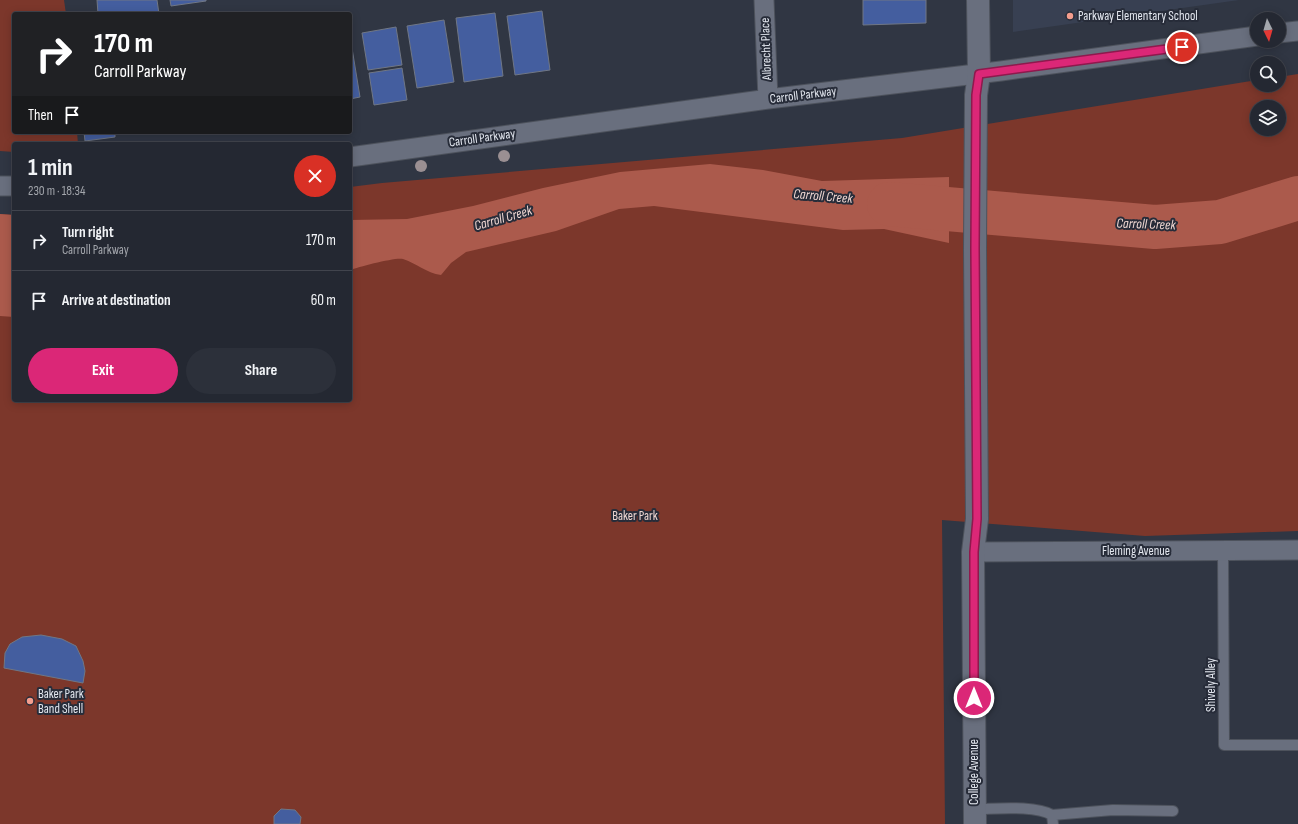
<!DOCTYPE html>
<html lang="en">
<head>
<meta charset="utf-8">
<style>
  body { margin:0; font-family:"Sofia Sans Condensed",sans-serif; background:#2c303a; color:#f1f3f6; height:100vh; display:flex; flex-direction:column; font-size:15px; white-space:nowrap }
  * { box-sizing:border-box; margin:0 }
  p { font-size:13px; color:#a3a6ac }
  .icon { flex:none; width:22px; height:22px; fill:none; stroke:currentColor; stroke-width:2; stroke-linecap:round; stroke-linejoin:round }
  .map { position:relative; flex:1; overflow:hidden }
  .drawer { position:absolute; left:12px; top:142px; width:340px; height:260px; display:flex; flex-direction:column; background:#242832; border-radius:4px; box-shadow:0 2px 10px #0003,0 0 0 1px #41444d }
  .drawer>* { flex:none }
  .guide { position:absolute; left:12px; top:12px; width:340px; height:122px; border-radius:4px; box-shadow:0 2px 10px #0003,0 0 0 1px #41444d; background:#202124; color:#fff; overflow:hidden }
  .needle { width:26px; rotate:175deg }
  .tools { position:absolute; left:1250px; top:12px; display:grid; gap:8px }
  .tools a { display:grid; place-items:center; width:36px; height:36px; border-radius:50%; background:#242832; box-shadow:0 2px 10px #0003,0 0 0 1px #41444d; font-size:20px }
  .pin { position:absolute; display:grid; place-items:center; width:34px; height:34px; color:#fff; margin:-17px; border:2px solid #fff; border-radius:50%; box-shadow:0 1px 4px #0007 }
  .me { position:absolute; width:44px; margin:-22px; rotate:0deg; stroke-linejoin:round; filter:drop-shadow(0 0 3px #0008) }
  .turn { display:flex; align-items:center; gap:14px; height:84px; padding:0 16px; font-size:18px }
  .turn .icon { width:52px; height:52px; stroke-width:2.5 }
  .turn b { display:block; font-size:28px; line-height:34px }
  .then { display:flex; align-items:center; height:38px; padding:0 16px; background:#0003; gap:8px; font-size:15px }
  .round { display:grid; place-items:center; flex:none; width:42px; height:42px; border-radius:21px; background:#2c303a }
  .headline { display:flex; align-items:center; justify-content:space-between; height:68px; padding:0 16px }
  h1 { font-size:24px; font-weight:700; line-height:30px }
  .button { display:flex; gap:8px; margin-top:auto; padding:8px 16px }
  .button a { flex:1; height:46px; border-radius:24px; background:#db2777; color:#fff; font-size:16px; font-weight:700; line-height:46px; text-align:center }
  .button a+a { background:#2c303a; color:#f1f3f6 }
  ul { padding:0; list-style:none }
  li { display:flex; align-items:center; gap:12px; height:60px; padding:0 16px; border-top:1px solid #41444d }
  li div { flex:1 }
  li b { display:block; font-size:15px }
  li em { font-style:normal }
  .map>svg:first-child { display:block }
  .built { fill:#384052 }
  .green { fill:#7c372b; fill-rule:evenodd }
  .water { fill:#ab5a4c }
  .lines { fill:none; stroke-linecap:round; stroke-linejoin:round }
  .river { stroke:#ab5a4c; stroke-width:44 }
  .building { fill:#445e9f; stroke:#707785 }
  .service-casing { stroke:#4d525c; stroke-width:12 }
  .minor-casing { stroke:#4d525c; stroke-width:21 }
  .tertiary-casing { stroke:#4d525c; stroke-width:24 }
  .service { stroke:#696f7e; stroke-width:10 }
  .minor { stroke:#696f7e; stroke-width:19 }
  .tertiary { stroke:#696f7e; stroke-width:22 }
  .tree { fill:#9a8f92 }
  .route-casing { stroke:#8e194d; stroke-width:10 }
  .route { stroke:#db2777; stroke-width:7 }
  .poi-dot { fill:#f49d8d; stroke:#272c39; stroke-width:1.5 }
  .labels { text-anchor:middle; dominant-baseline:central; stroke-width:4; stroke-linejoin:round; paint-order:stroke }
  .poi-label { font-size:13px; fill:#e3e7ef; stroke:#272c39; text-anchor:start }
  .street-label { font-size:13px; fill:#e3e7ef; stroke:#272c39 }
  .park-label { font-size:13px; fill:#f0d8d3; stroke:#272c39 }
  .water-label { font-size:14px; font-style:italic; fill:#f0d8d3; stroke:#272c39 }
</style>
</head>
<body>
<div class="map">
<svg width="1298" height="824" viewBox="0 0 1298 824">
  <rect width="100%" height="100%" fill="#303643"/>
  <!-- built -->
  <path class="built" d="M1013,0H1239L1013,32Z"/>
  <!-- green -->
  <path class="green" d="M0,0H64L66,14H14V132H77L78,144H14V152L0,151Z
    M1298,74V531L1145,536L942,520L945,824H0V214L14,215V400H350V187L382,183L902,138L1257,80V85H1279V77ZM1257,107H1279V129H1257Z"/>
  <!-- water -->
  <path class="water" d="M710,164L763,170L822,181L949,177V243L884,229L843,230L654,206L619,209L556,231L466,252L451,263L441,275C426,273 416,263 403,259C395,257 359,267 350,270V220L407,219L473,206L543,188L620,172Z
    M0,214L14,215V317L0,316Z"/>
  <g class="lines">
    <!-- river -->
    <path class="river" d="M889,204L1155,227L1220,222L1298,198"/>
  </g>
  <!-- building -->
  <path class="building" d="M97,0H157L159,14H98Z
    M170,0H206V1L171,6Z
    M863,0H926V23L863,25Z
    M542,11L550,70L515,75L507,16Z
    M495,13L503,76L464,82L456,18Z
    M444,20L454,82L417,88L407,26Z
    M396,27L402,65L368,70L362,33Z
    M350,42H351L360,97L350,99Z
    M402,68L407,100L374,105L369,73Z
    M84,132H115V137L85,141Z
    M41,635L62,639L76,646L83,661L85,671L83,683L4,668L5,653L10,644L22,637Z
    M281,809L295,810L301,817L300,824H274V816Z"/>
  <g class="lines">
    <!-- service casing -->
    <g class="service-casing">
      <path id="service" d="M1223,550L1224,745H1298
        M975,809C995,809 1035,805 1052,815L1053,824
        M1052,815L1113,810L1173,811"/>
    </g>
    <!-- minor casing -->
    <g class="minor-casing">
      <path id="minor" d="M764,0L768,99
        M1279,33L1298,31
        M350,157L768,99L1001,71L1257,36
        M0,186H14
        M973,552L1298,550"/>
    </g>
    <!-- tertiary casing -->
    <g class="tertiary-casing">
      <path id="tertiary" d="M975,824L973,552L977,519L975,249L976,95L979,74L978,0"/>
    </g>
    <!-- service -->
    <use href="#service" class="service"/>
    <!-- minor -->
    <use href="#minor" class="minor"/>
    <!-- tertiary -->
    <use href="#tertiary" class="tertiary"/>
  </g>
  <!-- trees -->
  <g class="tree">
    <circle cx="504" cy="156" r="6"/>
    <circle cx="421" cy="166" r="6"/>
  </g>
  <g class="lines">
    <!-- route casing -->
    <g class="route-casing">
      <path id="route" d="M974,698V552L977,519L975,248L976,95L979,74L1182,47"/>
    </g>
    <!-- route -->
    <use href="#route" class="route"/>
  </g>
  <!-- markers -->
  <g class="poi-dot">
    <circle cx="1070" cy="16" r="4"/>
    <circle cx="30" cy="701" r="4"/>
  </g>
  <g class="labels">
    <!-- poi labels -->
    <g class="poi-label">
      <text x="1078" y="16">Parkway Elementary School</text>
      <text x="38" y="694">Baker Park<tspan x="38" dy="15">Band Shell</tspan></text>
    </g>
    <!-- street labels -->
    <g class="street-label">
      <text transform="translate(766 49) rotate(-92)">Albrecht Place</text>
      <text transform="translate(803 95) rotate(-7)">Carroll Parkway</text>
      <text transform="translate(482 138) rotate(-8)">Carroll Parkway</text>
      <text x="1136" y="551">Fleming Avenue</text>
      <text transform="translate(1211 685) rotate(-90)">Shively Alley</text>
      <text transform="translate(974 772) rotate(-90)">College Avenue</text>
    </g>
    <!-- park labels -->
    <g class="park-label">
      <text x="635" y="516">Baker Park</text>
    </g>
    <!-- water labels -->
    <g class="water-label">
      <text transform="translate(823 196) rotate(5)">Carroll Creek</text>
      <text transform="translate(503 218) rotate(-16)">Carroll Creek</text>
      <text transform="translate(1146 224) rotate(2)">Carroll Creek</text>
    </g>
  </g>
</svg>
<div class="tools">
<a><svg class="needle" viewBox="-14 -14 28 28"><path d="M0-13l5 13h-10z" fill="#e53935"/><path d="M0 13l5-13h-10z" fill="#a3a6ac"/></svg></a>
<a><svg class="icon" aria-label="search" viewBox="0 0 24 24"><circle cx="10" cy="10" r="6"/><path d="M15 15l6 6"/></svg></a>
<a><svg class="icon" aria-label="layers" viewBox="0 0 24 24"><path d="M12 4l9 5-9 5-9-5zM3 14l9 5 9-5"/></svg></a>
</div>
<div class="pin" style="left:1182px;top:47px;background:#d93025"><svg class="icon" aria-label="arrive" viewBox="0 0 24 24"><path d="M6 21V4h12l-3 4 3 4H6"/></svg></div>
<svg class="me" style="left:974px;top:698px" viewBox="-20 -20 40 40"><circle r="17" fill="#db2777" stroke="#fff" stroke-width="3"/><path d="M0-11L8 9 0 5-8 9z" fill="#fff"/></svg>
<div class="guide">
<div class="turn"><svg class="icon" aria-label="right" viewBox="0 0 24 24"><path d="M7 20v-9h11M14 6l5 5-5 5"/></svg><div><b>170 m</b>Carroll Parkway</div></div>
<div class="then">Then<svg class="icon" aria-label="arrive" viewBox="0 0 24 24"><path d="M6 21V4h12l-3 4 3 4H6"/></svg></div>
</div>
<section class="drawer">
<div class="headline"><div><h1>1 min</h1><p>230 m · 18:34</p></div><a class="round" style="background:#d93025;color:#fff"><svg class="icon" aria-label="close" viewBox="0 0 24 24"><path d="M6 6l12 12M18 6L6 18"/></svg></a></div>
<ul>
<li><svg class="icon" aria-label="right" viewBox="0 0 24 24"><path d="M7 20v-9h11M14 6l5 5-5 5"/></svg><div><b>Turn right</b><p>Carroll Parkway</p></div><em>170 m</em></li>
<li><svg class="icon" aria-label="arrive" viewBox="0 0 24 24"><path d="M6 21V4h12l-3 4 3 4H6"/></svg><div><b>Arrive at destination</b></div><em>60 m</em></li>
</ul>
<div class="button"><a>Exit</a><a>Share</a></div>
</section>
</div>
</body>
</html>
